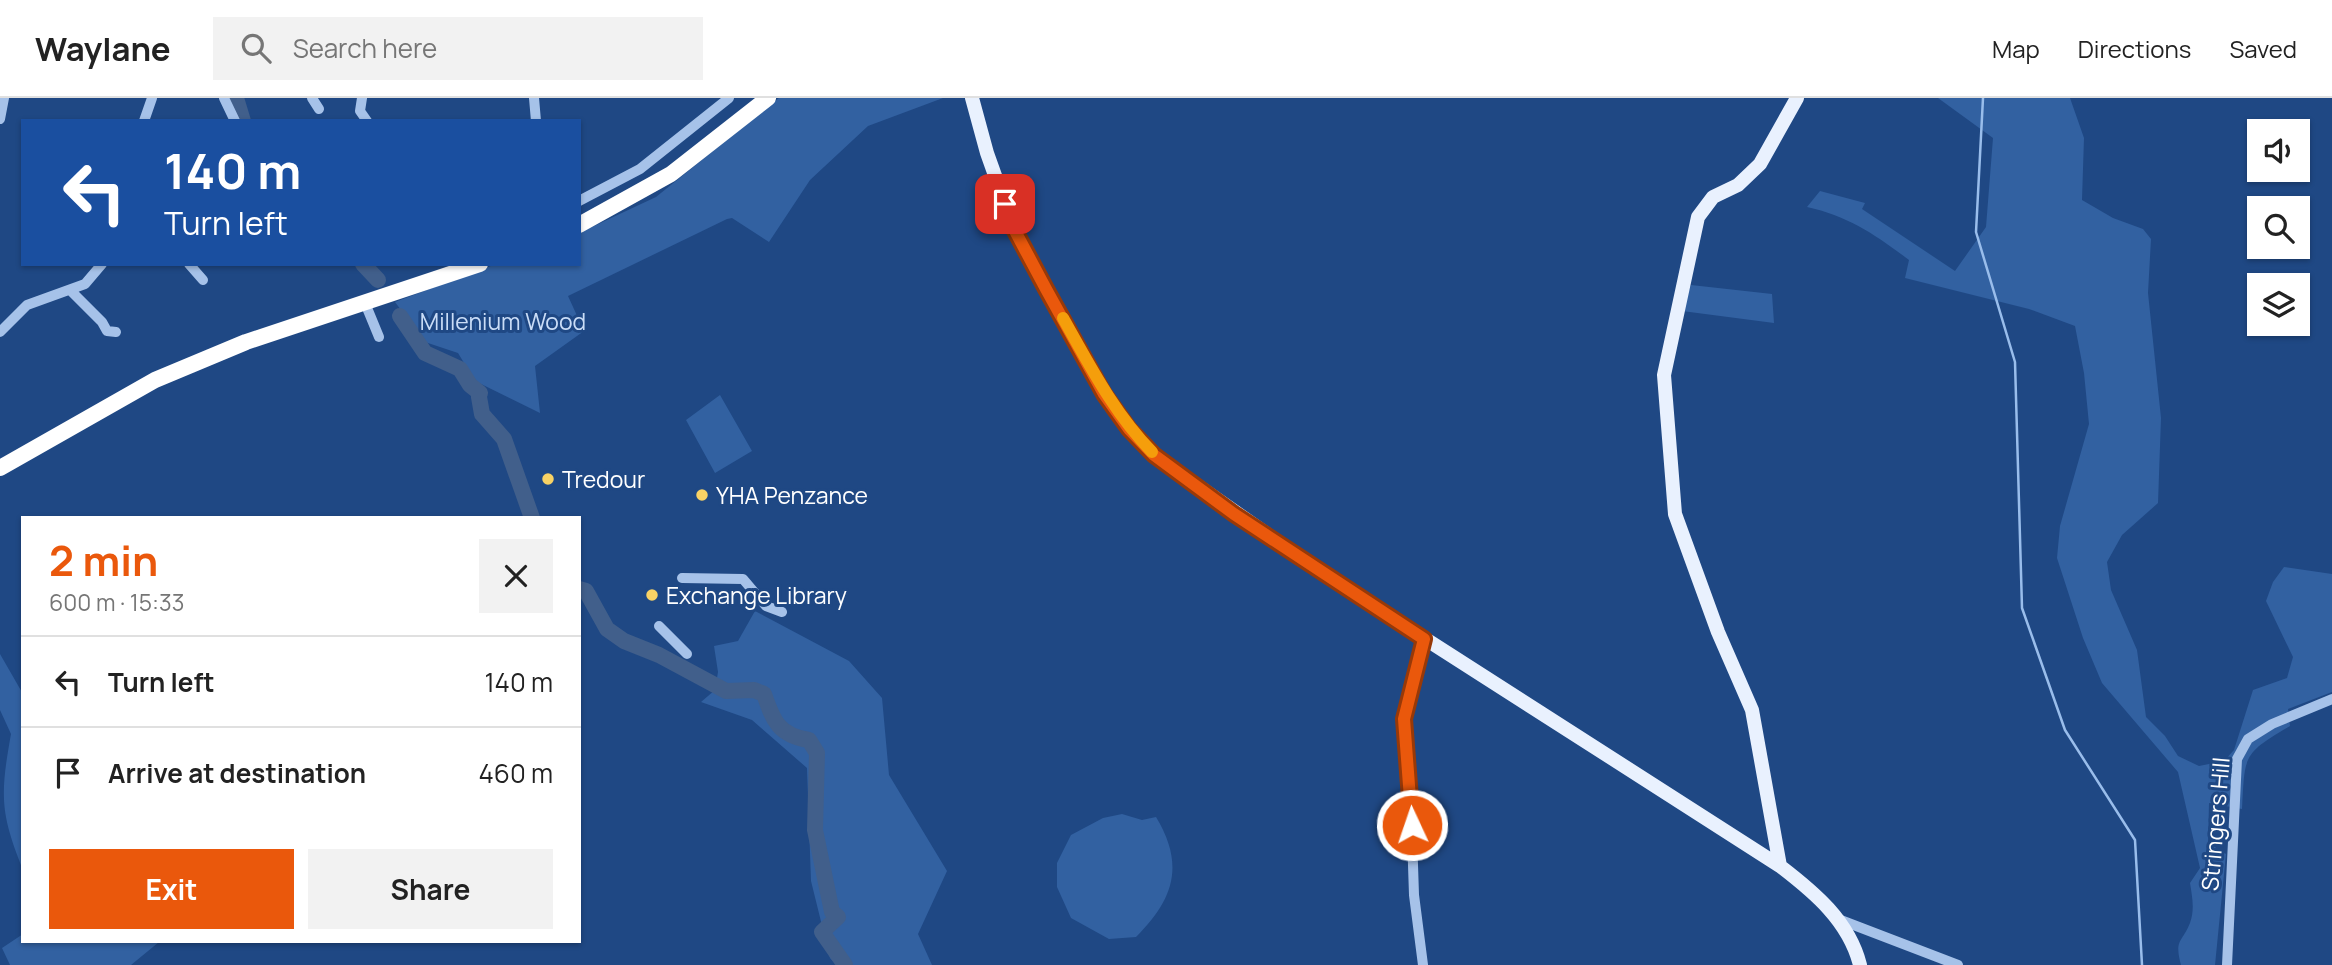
<!DOCTYPE html>
<html lang="en">
<head>
<meta charset="utf-8">
<style>
  body { margin:0; font-family:Manrope,sans-serif; background:#f2f2f2; color:#222; height:100vh; display:flex; flex-direction:column; font-size:26px; white-space:nowrap }
  * { box-sizing:border-box; margin:0 }
  p { font-size:23px; color:#767676 }
  .icon { flex:none; width:38px; height:38px; fill:none; stroke:currentColor; stroke-width:2; stroke-linecap:round; stroke-linejoin:round }
  .map { position:relative; flex:1; overflow:hidden }
  .details { position:absolute; left:21px; top:418px; width:560px; height:427px; display:flex; flex-direction:column; background:#fff; border-radius:0px; box-shadow:0 2px 5px #0004 }
  .details>* { flex:none }
  .hud { position:absolute; left:21px; top:21px; width:560px; height:147px; border-radius:0px; box-shadow:0 2px 5px #0004; background:#1a4fa0; color:#fff; overflow:hidden }
  .tools { position:absolute; left:2247px; top:21px; display:grid; gap:14px }
  .tools a { display:grid; place-items:center; width:63px; height:63px; border-radius:0px; background:#fff; box-shadow:0 2px 5px #0004; font-size:35px }
  .pin { position:absolute; display:grid; place-items:center; width:60px; height:60px; color:#fff; margin:-30px; border-radius:14px; box-shadow:0 4px 10px #0006 }
  .me { position:absolute; width:77px; margin:-38px; rotate:357deg; stroke-linejoin:round; filter:drop-shadow(0 0 5px #0008) }
  .turn { display:flex; align-items:center; gap:24px; height:147px; padding:0 28px; font-size:32px }
  .turn .icon { width:91px; height:91px; stroke-width:2.5 }
  .turn b { display:block; font-size:49px; line-height:60px }
  .round { display:grid; place-items:center; flex:none; width:74px; height:74px; border-radius:0px; background:#f2f2f2 }
  .head { display:flex; align-items:center; justify-content:space-between; height:119px; padding:0 28px }
  h1 { font-size:42px; font-weight:700; line-height:52px; color:#ea580c }
  .action { display:flex; gap:14px; margin-top:auto; padding:14px 28px }
  .action a { flex:1; height:80px; border-radius:0px; background:#ea580c; color:#fff; font-size:28px; font-weight:700; line-height:80px; text-align:center }
  .action a+a { background:#f2f2f2; color:#222 }
  ul { padding:0; list-style:none }
  li { display:flex; align-items:center; gap:21px; height:91px; padding:0 28px; border-top:2px solid #e0e0e0 }
  li div { flex:1 }
  li b { display:block; font-size:26px }
  li em { font-style:normal }
  header { display:flex; align-items:center; gap:42px; box-sizing:border-box; height:98px; padding:0 35px; background:#fff; border-bottom:2px solid #e0e0e0 }
  header strong { font-size:33px }
  nav { display:flex; gap:38px; margin-inline-start:auto; font-size:24px }
  .search { width:490px; height:63px; background:#f2f2f2; display:flex; align-items:center; gap:18px; box-sizing:border-box; padding:0 24px; border-radius:0px; color:#767676; font-size:26px }
  .map>svg:first-child { display:block }
  .green { fill:#3261a1 }
  .lines { fill:none; stroke-linecap:round; stroke-linejoin:round }
  .stream { stroke:#99bdeb; stroke-width:2.5 }
  .river { stroke:#415f8b; stroke-width:16 }
  .minor { stroke:#a6c2e9; stroke-width:10 }
  .major { stroke:#e9f1fe; stroke-width:14 }
  .highway { stroke:#fff; stroke-width:16 }
  .route-casing { stroke:#983908; stroke-width:18 }
  .route { stroke:#ea580c; stroke-width:12 }
  .slow { stroke:#f59e0b; stroke-width:12 }
  .poi-dot { fill:#f8d265; stroke:#1f4884; stroke-width:2.5 }
  .labels { text-anchor:middle; dominant-baseline:central; stroke-width:6; stroke-linejoin:round; paint-order:stroke }
  .park-label { font-size:23px; fill:#caddf7; stroke:#1f4884 }
  .poi-label { font-size:23px; fill:#fff; stroke:#1f4884; text-anchor:start }
  .street-label { font-size:23px; fill:#fff; stroke:#1f4884 }
</style>
</head>
<body>
<header>
<strong>Waylane</strong>
<div class="search"><svg class="icon" aria-label="search" viewBox="0 0 24 24"><circle cx="10" cy="10" r="6"/><path d="M15 15l6 6"/></svg>Search here</div>
<nav><a>Map</a><a>Directions</a><a>Saved</a></nav>
</header>
<div class="map">
<svg width="2332" height="867" viewBox="0 0 2332 867">
  <rect width="100%" height="100%" fill="#1f4884"/>
  <!-- green -->
  <path class="green" d="M779,0H943L868,28L810,82L769,144L732,120L727,121L568,198L584,233L535,268L540,315L475,283L458,255L425,244L395,204L496,166H579V135L656,99Z
    M1938,0H2070L2084,40L2082,102L2113,120L2143,131L2151,141L2148,195L2161,320L2158,405L2122,437L2107,464L2111,492L2137,552L2146,619L2165,638L2178,658L2199,668L2224,663L2234,652L2253,592L2287,580L2293,559L2266,503L2273,484L2284,469L2332,476V594L2288,611L2290,628C2242,656 2245,657 2242,711L2209,705L2208,745L2226,756L2215,867H2181C2174,841 2182,845 2190,825C2195,811 2192,798 2190,785L2200,770L2178,674L2102,585L2083,540L2057,460L2060,428L2089,326L2084,275L2075,228L2029,211L1905,180L1909,162C1876,137 1848,118 1807,109L1820,93L1865,105L1862,111L1955,173L1986,129L1993,40Z
    M1691,187L1772,196L1774,225L1682,213Z
    M720,297L752,353L715,375L686,322Z
    M755,513L849,563L882,600L889,677L947,773L918,836L932,867H837L830,860L811,783L807,670L752,622L701,604L715,592L718,574L714,548L738,543Z
    M0,556L23,596V772C0,715 0,697 11,636L0,612Z
    M1122,716L1142,722L1156,719C1185,767 1174,801 1136,839L1109,841L1071,820L1057,789V765L1071,737L1103,720Z
    M23,836V844H159L131,867H10L2,850Z"/>
  <g class="lines">
    <!-- stream -->
    <path class="stream" d="M1983,0L1976,134L2015,264L2022,510L2065,632L2135,742L2142,867"/>
    <!-- river -->
    <path class="river" d="M236,0L243,23
      M363,166L378,182
      M400,218L425,255L460,271L470,287L480,295
      M479,299L482,316L504,341L532,420
      M579,491L586,493L607,531L624,543L659,557L726,593L754,592L764,596C773,622 778,637 809,642L817,655L815,732L832,814L838,819L822,834L845,867"/>
    <!-- minor -->
    <path class="minor" d="M224,0L235,23
      M312,0L319,11
      M362,0L360,13L367,23
      M534,0L536,23
      M0,21L4,0
      M144,23L152,0
      M579,103L640,71L729,0
      M189,166L203,182
      M71,193L102,224L107,233L116,234
      M365,205L379,239
      M0,234L27,207L85,186L102,166
      M682,480L743,481L766,508L782,514
      M659,528L687,556
      M1838,821L1958,867
      M1423,867L1414,797L1410,677L1404,621L1425,541
      M2227,867L2237,661L2248,641L2272,626L2332,601"/>
    <!-- major -->
    <path class="major" d="M972,0L987,55L1014,131L1105,296L1129,331L1154,357L1324,476L1780,768C1814,794 1849,823 1860,867
      M1780,768L1752,612L1718,534L1675,416L1664,277L1698,119L1713,99L1738,87L1760,66L1797,0"/>
    <!-- highway -->
    <path class="highway" d="M579,127L671,76L768,0
      M0,370L155,282L246,244L480,166"/>
  </g>
  <g class="lines">
    <!-- route casing -->
    <g class="route-casing">
      <path id="route" d="M1005,106L1014,131L1046,191L1104,296L1129,331L1154,357L1234,416L1424,541L1404,621L1412,727"/>
    </g>
    <!-- route -->
    <use href="#route" class="route"/>
    <!-- slow -->
    <path class="slow" d="M1063,220C1090,268 1114,315 1152,354"/>
  </g>
  <!-- markers -->
  <g class="poi-dot">
    <circle cx="548" cy="381" r="7"/>
    <circle cx="702" cy="397" r="7"/>
    <circle cx="652" cy="497" r="7"/>
  </g>
  <g class="labels">
    <!-- park labels -->
    <g class="park-label">
      <text x="503" y="223">Millenium Wood</text>
    </g>
    <!-- poi labels -->
    <g class="poi-label">
      <text x="562" y="381">Tredour</text>
      <text x="716" y="397">YHA Penzance</text>
      <text x="666" y="497">Exchange Library</text>
    </g>
    <!-- street labels -->
    <g class="street-label">
      <text transform="translate(2215 726) rotate(-85)">Stringers Hill</text>
    </g>
  </g>
</svg>
<div class="tools">
<a><svg class="icon" aria-label="sound" viewBox="0 0 24 24"><path d="M4 9h4l5-4v14l-5-4H4zM17 9q2 3 0 6"/></svg></a>
<a><svg class="icon" aria-label="search" viewBox="0 0 24 24"><circle cx="10" cy="10" r="6"/><path d="M15 15l6 6"/></svg></a>
<a><svg class="icon" aria-label="layers" viewBox="0 0 24 24"><path d="M12 4l9 5-9 5-9-5zM3 14l9 5 9-5"/></svg></a>
</div>
<div class="pin" style="left:1005px;top:106px;background:#d93025"><svg class="icon" aria-label="arrive" viewBox="0 0 24 24"><path d="M6 21V4h12l-3 4 3 4H6"/></svg></div>
<svg class="me" style="left:1412px;top:727px" viewBox="-20 -20 40 40"><circle r="17" fill="#ea580c" stroke="#fff" stroke-width="3"/><path d="M0-11L8 9 0 5-8 9z" fill="#fff"/></svg>
<div class="hud">
<div class="turn"><svg class="icon" aria-label="left" viewBox="0 0 24 24"><path d="M17 20v-9H6M10 6l-5 5 5 5"/></svg><div><b>140 m</b>Turn left</div></div>
</div>
<section class="details">
<div class="head"><div><h1>2 min</h1><p>600 m · 15:33</p></div><a class="round"><svg class="icon" aria-label="close" viewBox="0 0 24 24"><path d="M6 6l12 12M18 6L6 18"/></svg></a></div>
<ul>
<li><svg class="icon" aria-label="left" viewBox="0 0 24 24"><path d="M17 20v-9H6M10 6l-5 5 5 5"/></svg><div><b>Turn left</b></div><em>140 m</em></li>
<li><svg class="icon" aria-label="arrive" viewBox="0 0 24 24"><path d="M6 21V4h12l-3 4 3 4H6"/></svg><div><b>Arrive at destination</b></div><em>460 m</em></li>
</ul>
<div class="action"><a>Exit</a><a>Share</a></div>
</section>
</div>
</body>
</html>
